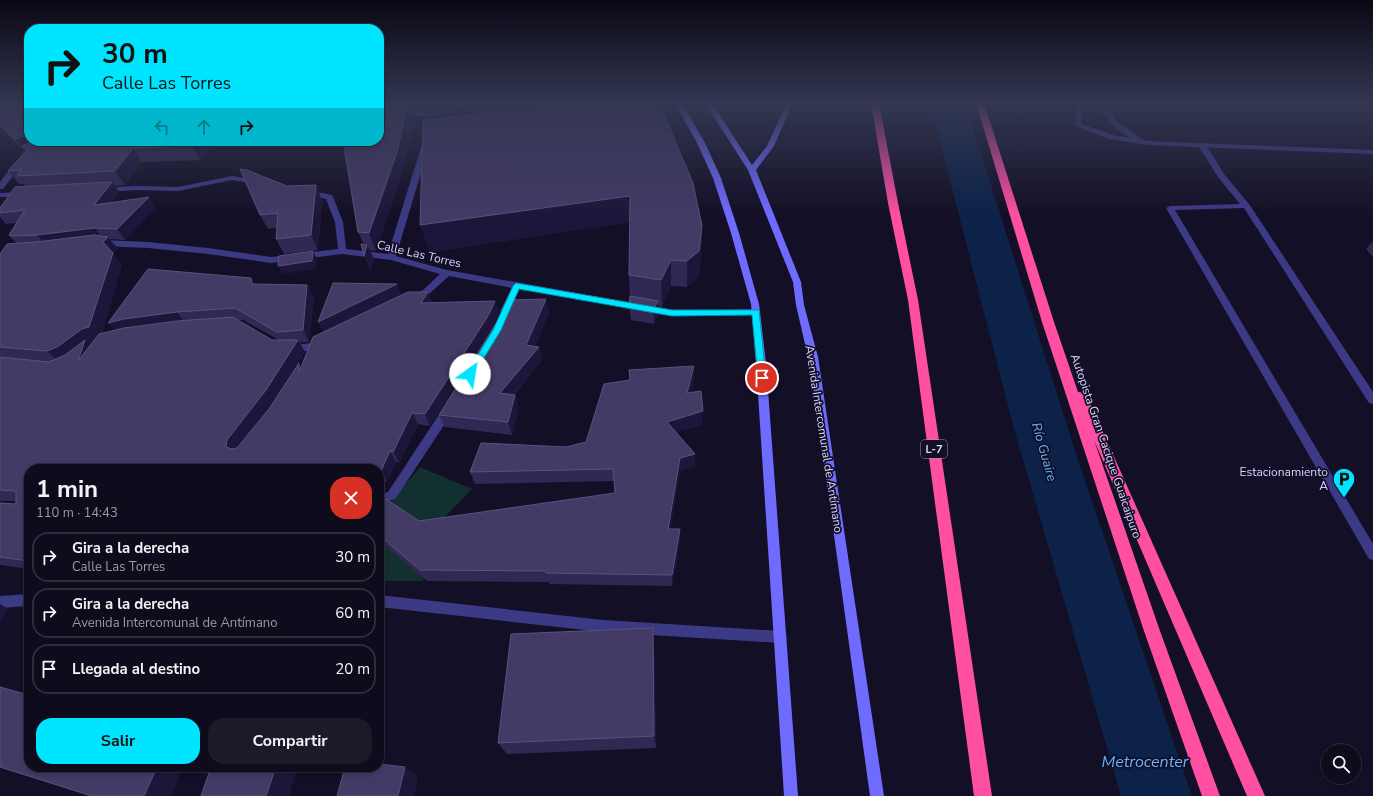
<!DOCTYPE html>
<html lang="es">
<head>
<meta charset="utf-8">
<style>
  body { margin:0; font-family:"Nunito Sans",sans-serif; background:#1c1929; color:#f1f3f6; height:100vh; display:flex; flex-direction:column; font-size:15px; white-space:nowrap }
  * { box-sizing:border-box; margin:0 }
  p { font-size:13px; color:#9b9ba3 }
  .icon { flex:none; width:22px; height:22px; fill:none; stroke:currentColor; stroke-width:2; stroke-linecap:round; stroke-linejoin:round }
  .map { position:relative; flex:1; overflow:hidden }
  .drawer { position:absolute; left:24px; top:464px; width:360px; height:308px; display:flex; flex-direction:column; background:#0e0b1c; border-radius:16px; box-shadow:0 2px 6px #0003,0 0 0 1px #2e2b3b }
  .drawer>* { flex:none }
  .top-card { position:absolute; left:24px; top:24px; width:360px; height:122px; border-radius:16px; box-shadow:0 2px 6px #0003,0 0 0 1px #2e2b3b; background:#00e5ff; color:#111; overflow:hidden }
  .buttons { position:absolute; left:1321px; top:744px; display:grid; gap:8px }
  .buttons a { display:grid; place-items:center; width:40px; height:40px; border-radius:50%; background:#0e0b1c; box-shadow:0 2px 6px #0003,0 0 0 1px #2e2b3b; font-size:20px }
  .pin { position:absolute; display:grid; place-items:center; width:34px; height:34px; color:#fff; margin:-17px; border:2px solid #fff; border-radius:50%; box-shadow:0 1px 4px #0007 }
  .me { position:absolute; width:44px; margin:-22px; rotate:32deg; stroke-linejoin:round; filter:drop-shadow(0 0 3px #0008) }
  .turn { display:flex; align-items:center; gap:14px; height:84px; padding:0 12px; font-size:18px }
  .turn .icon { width:52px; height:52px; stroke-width:2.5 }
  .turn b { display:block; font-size:28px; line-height:34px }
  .lanes { display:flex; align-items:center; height:38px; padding:0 12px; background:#0003; justify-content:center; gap:20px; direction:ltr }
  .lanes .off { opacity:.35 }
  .round { display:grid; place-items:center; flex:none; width:42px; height:42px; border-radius:16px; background:#1c1929 }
  .overview { display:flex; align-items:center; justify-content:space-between; height:68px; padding:0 12px }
  h1 { font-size:24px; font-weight:700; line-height:30px }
  .cta { display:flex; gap:8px; margin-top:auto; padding:8px 12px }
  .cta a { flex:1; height:46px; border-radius:16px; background:#00e5ff; color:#111; font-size:16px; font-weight:700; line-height:46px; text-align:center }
  .cta a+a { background:#1c1929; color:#f1f3f6 }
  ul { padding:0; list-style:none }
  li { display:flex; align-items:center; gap:12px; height:50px; margin:0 8px 6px; padding:0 4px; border:2px solid #2e2b3b; border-radius:16px }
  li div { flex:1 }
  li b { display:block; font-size:15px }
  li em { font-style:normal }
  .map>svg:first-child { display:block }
  .green { fill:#12302f }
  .water { fill:#0c2248 }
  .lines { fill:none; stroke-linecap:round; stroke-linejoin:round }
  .lane { fill:#3d3a85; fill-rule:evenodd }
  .street { fill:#3d3a85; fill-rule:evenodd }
  .secondary { fill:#6f6bff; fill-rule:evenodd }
  .highway { fill:#ff4fa3; fill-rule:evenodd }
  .wall { fill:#312854; fill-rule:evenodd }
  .shaded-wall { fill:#1d163a }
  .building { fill:#433a66; stroke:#5a527e }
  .route { fill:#00e5ff; stroke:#0095a6 }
  .labels { text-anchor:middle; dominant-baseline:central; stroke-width:3.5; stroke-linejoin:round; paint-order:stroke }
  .shield { fill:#130f26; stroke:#9e99be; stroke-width:1 }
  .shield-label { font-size:11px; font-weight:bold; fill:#d9d4ff }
  .street-label { font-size:12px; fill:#d9d4ff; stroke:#130f26 }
  .poi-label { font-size:12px; fill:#d9d4ff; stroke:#130f26; text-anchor:end }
  .water-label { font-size:13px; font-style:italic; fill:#62b6ff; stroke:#130f26 }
  .near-water-label { font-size:16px; font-style:italic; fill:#62b6ff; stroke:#130f26 }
</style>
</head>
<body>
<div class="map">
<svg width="1373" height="796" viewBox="0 0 1373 796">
  <rect width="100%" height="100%" fill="#130f26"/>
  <!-- green -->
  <path class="green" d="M420,467L472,489L429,533L423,581H379V500L392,495L388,505Z"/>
  <!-- water -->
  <path class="water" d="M930,103H965L1076,454L1192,796H1121L1013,425Z"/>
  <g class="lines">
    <!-- lane -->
    <path class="lane" d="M1199,143H1205L1224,174L1249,204L1373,392V404L1369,403L1244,208L1175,210L1373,544V560L1369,559L1166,208L1170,206L1240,204L1218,177L1198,145Z"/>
    <!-- street -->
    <path class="street" d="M445,103H454L478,109L511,110L514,112L511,114H487L455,109L432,117L419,116L379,120V116L419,112L431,113L449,106Z
      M1075,103H1081L1082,124L1113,135L1131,138C1116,130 1105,120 1100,103H1107L1115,120L1143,140L1147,141L1373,150V154L1147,145L1109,139L1076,126Z
      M422,144H428L429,146L396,256L447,270L672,310L756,309L761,312L756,315L672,316L520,289L508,313L505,314L500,311L512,288L449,276L429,294L416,300L412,297L423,290L440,274L391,260L342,254L271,263L208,254L148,248L102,246L98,243L102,240L148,242L208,248L271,257L338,249L335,222L326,199L304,194V190H307L332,195L333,197L343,222L346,249L388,254Z
      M15,162H21L22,164L3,189H0V182Z
      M232,176L258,180L262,182L258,184L232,180L178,191L137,190L104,192L100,190L104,188L137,186L178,187Z
      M22,192H25V196L0,197V193Z
      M322,339L327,342C319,353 301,351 289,351L284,348L289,345L313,343Z
      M448,406L452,407L453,410L452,413L396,498L379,505V495L388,492L444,407Z
      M29,594V606L0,608V596Z
      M379,595L603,620L781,631L785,633L787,637L785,641L781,643L603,632L379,607Z"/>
    <!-- secondary -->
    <path class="secondary" d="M675,103H682L705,143L721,178L739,233L759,304L766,363L798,796H784L756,363L751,304L731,233L713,178L697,143Z
      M705,103H712L752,165L767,146L785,107V103H791V107L774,146L756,170L801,282L804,305L818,357L884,796H870L816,405L808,357L796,305L793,282L748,170Z"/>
    <!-- highway -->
    <path class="highway" d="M871,103H879L898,203L918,300L992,796H974L908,300L888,203Z
      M976,103H984L1054,322L1078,392L1085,393L1087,396L1265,796H1247L1094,440L1160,631L1220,796H1202L1144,631L1042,322Z"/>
  </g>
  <!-- wall -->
  <path class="wall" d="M0,103H29V141H218L200,160L142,162L125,185L115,186L119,192L112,202L156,207L125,240L110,239L118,249L113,253L122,265L102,333L114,330L255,284L307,285L314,297L309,342H300L305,352L280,392L301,367L324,332L318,322L397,284L401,295L432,303L495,301L499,313L492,328L430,426L418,424L399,463L396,462L387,482L379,481V469H29V569L0,565V503L15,504L16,502V501H0V254L16,243L9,235L16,223L6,224L0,217V208L25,186L24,184H19L8,171L25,152L0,127ZM238,320H243L279,340H272ZM93,341H94L90,346L89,344ZM272,405L269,409L259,422Z
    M379,103H418L416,111H412L415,118L403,169L376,251L370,250L374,259L370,271L364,244L358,232Z
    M580,103L702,226L701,253L699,277L687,287L671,286L662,307L658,306V315L654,324L631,320L629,306L630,296L629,275L630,222L430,252Z
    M322,200L318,250L284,254L276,239L277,228L268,229L260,215Z
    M1373,241V257L1366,249Z
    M549,312L535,346L539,347L542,360L514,395L519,408L512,435L445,427L439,415Z
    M694,379L690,393L702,425L676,432L695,454V467L680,471L670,529L680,541L672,586L549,584V582L427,581L381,542L379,539V535L419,521L615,493L614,481L475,484L470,472L566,447L586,442Z
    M654,643L656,748L507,754L498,743Z
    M0,687L29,767H183L171,796H90L0,767Z"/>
  <!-- shaded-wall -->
  <path class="shaded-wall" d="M408,103H410L415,118L403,169L376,251L369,233Z
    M414,103H418L416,111Z
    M29,134V141H58L22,146L27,152L26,153L15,139Z
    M197,141H218L200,160L192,146Z
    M133,148L142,162L125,185L115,171Z
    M112,182L119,192L102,216L94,205Z
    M316,185L322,200L318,250L311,235Z
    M630,196L632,222L430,252L420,225Z
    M149,197L156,207L125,240L117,229Z
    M702,226L701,253L699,277L687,287V261Z
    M95,228L103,239L46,246L37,235Z
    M108,237L118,249L113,254L103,242Z
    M367,245L374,259L370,271L364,256Z
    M313,251L317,259L316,269L283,274L278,266Z
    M113,253L122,265L100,339L93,341L89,344L96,352L90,373L59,362L47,351Z
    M671,260V286L662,307L661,280Z
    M251,278L259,289L252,284Z
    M397,284L402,298L325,335L318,322Z
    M307,285L314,297L309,342L303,330Z
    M428,292L433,304L421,303Z
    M546,299L549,312L530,358L539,347L542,360L504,406L500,393L526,345Z
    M495,301L499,313L492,328L430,426L425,414Z
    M658,301V315L654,324L653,310Z
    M177,312L186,324L118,334L108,323L124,319Z
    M298,340L305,352L274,402L236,451L226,447L227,440Z
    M299,363L306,375L299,372Z
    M694,366V379L687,406V393Z
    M515,395L519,408L512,435L508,422Z
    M703,411L702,425L668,435L667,422Z
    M412,413L418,424L399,463L393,452Z
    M390,451L396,462L387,482L381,471Z
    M695,454V467L680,471L668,540V529L680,458Z
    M339,464L343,469H337Z
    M680,529V541L672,586V575Z
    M0,604L8,609L0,623Z
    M653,628L654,643L656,748L654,736Z
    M157,767H183L171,796H144Z
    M276,767H298L289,796H266Z
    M405,767L418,777L414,796H398Z"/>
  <!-- building -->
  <path class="building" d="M20,103H29V134L15,139L0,124V109L19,108Z
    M379,103H408L397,152L369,233L358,232L344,147L346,141H379Z
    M580,103H659L693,183L702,226L699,251L687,261L671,260L661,280L629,275L630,196L420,225L423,120Z
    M33,141H197L192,146L133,148L115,171L17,176L21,170L8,171L27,150L22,146Z
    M240,169L247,170L287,186L316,185L311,235L276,239L278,213L260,215Z
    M112,182L94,205L149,197L117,229L95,228L37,235L10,236L9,235L25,210L0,213V208L15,187Z
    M94,235L108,237L103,242L113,253L89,327L82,329L57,347L47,351L0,347V254L7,244L36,242Z
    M361,244L367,245L364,256Z
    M313,251L312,261L278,266L279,256Z
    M148,269L251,278L252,284L307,285L303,330L277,332L235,308L177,312L124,319L108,323Z
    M333,283L397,284L318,322Z
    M408,292H428L421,303L495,301L488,316L425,414L412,413L393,452L390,451L381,471H379V469H367L339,464L337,469H29V561L0,557V503L15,504L16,502V491L0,490V357L49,362L65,355L85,340L78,361L99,334L124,328L177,321L233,317L272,340H298L266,390L227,440L226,447L232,449L237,448L269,409L299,363V372L313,337Z
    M630,296L658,301L653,310L629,306Z
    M546,299L526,345L539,347L500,393L515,395L508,422L439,415L500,317L508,300Z
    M694,366L687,393L701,391L703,411L667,422L695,454L680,458L668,529H680L672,575L546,573V571L420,570L379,535V506L386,499L419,521L615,493L613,469L470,472L481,443L566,447L586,442L604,384L630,380L629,370Z
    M653,628L654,736L498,743L511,634Z
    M0,687L29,695V767H157L144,796H92L0,767Z
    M379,764L405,767L398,796H337L345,767H379Z
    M211,767H276L266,796H201Z"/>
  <!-- sky -->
  <linearGradient id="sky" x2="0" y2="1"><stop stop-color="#0a0815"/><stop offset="0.48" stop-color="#333752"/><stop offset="1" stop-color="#333752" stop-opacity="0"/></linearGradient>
  <rect width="1373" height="215" fill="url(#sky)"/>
  <!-- route -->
  <path class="route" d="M516,283L672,310H759L766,378L762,381L758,378L752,315L672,316L519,289L501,330L473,376H467L466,374L493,330L513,286Z"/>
  <!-- icons -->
  <defs>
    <g id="parking-pin" transform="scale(1.15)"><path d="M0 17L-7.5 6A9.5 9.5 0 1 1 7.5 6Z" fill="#00e5ff" stroke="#130f26"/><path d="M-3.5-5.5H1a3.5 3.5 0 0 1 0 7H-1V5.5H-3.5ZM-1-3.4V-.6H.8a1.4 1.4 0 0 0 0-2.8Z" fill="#111"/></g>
  </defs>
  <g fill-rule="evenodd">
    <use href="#parking-pin" x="1344" y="479"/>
  </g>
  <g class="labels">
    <!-- shield labels -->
    <rect class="shield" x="921" y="440" width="26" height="18" rx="3"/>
    <g class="shield-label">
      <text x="934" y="449">L-7</text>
    </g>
    <!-- street labels -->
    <g class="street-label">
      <text transform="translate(419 254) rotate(13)">Calle Las Torres</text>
      <text transform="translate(824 439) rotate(81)">Avenida Intercomunal de Antímano</text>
      <text transform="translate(1106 446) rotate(71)">Autopista Gran Cacique Guaicaipuro</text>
    </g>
    <!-- poi labels -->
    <g class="poi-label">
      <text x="1328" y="472">Estacionamiento<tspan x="1328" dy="14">A</tspan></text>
    </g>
    <!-- water labels -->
    <g class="water-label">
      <text transform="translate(1044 452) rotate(74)">Río Guaire</text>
    </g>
    <!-- near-water labels -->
    <g class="near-water-label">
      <text x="1145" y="762">Metrocenter</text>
    </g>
  </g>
</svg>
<div class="buttons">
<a><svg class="icon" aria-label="search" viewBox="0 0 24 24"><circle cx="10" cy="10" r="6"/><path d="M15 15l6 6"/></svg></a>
</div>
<div class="pin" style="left:762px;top:378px;background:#d93025"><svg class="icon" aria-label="arrive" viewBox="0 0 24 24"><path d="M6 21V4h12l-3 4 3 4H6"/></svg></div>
<svg class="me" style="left:470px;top:374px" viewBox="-20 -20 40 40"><circle r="19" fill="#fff"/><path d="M0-13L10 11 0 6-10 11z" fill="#00e5ff"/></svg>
<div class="top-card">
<div class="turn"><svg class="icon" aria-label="right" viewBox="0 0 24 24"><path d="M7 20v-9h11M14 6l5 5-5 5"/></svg><div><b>30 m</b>Calle Las Torres</div></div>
<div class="lanes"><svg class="icon off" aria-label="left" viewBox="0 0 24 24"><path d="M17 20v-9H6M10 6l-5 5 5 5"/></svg><svg class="icon off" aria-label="ahead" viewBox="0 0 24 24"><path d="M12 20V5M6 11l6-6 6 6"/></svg><svg class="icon" aria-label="right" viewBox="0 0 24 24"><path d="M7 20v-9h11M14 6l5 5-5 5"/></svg></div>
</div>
<section class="drawer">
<div class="overview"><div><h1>1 min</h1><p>110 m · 14:43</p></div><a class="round" style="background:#d93025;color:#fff"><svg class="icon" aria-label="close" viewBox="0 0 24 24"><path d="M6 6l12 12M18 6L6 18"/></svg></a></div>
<ul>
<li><svg class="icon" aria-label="right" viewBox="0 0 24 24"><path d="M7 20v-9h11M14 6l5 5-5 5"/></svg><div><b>Gira a la derecha</b><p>Calle Las Torres</p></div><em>30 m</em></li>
<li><svg class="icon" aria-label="right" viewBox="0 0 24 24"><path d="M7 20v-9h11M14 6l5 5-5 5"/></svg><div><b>Gira a la derecha</b><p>Avenida Intercomunal de Antímano</p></div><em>60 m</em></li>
<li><svg class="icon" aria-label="arrive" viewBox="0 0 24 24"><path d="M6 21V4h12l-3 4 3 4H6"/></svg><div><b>Llegada al destino</b></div><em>20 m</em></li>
</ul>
<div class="cta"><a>Salir</a><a>Compartir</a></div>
</section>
</div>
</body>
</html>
